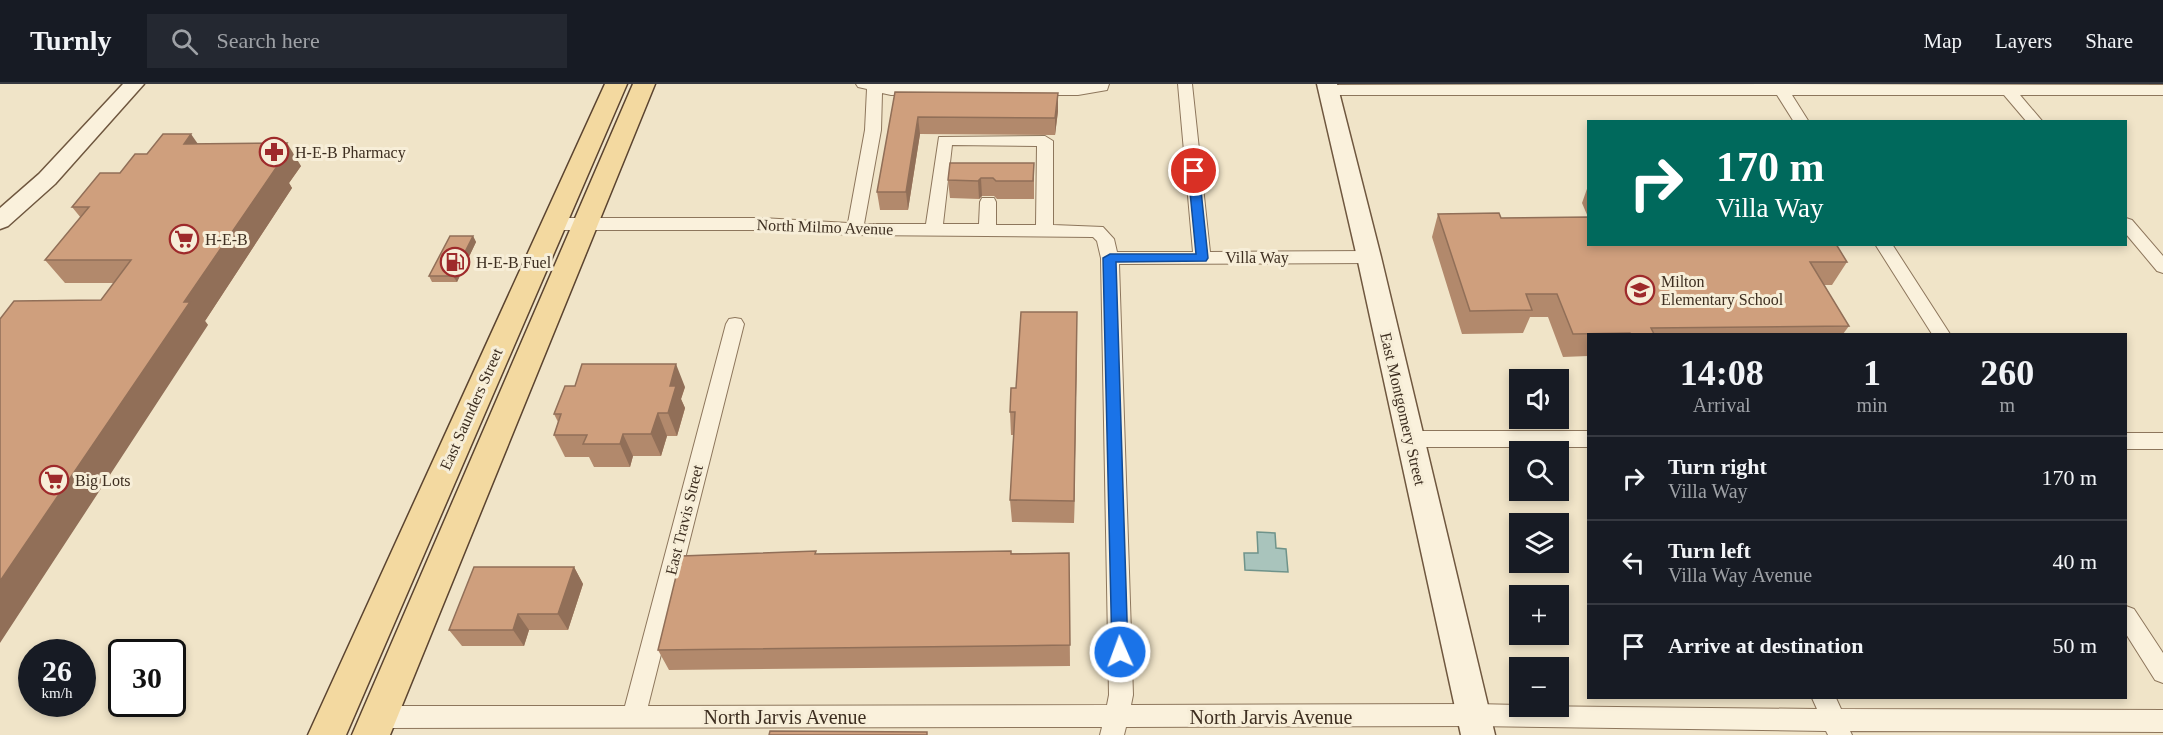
<!DOCTYPE html>
<html lang="en">
<head>
<meta charset="utf-8">
<style>
  body { margin:0; font-family:"Times New Roman",serif; background:#242831; color:#f1f3f6; height:100vh; display:flex; flex-direction:column; font-size:22px; white-space:nowrap }
  * { box-sizing:border-box; margin:0 }
  p { font-size:20px; color:#9ea1a6 }
  .icon { flex:none; width:33px; height:33px; fill:none; stroke:currentColor; stroke-width:2; stroke-linecap:round; stroke-linejoin:round }
  .map { position:relative; flex:1; overflow:hidden }
  .drawer { position:absolute; left:1587px; top:249px; width:540px; height:366px; display:flex; flex-direction:column; background:#171b24; border-radius:0px; box-shadow:0 3px 9px #0003 }
  .drawer>* { flex:none }
  .guide { position:absolute; left:1587px; top:36px; width:540px; height:126px; border-radius:0px; box-shadow:0 3px 9px #0003; background:#00695c; color:#fff; overflow:hidden }
  .tools { position:absolute; left:1509px; top:285px; display:grid; gap:12px }
  .tools a { display:grid; place-items:center; width:60px; height:60px; border-radius:0px; background:#171b24; box-shadow:0 3px 9px #0003; font-size:30px }
  .speed { position:absolute; left:18px; top:555px; display:flex; gap:12px; font-size:30px; font-weight:700; text-align:center }
  .speed>* { display:grid; place-content:center; width:78px; height:78px; border-radius:50%; background:#171b24; box-shadow:0 3px 9px #0003; line-height:1 }
  .speed small { font-size:15px; font-weight:400 }
  .speed .limit { border:3px solid #111; border-radius:9px; background:#fff; color:#111 }
  .pin { position:absolute; display:grid; place-items:center; width:51px; height:51px; color:#fff; margin:-26px; border:3px solid #fff; border-radius:50%; box-shadow:0 2px 6px #0007 }
  .me { position:absolute; width:66px; margin:-33px; rotate:358deg; stroke-linejoin:round; filter:drop-shadow(0 0 4px #0008) }
  .turn { display:flex; align-items:center; gap:21px; height:126px; padding:0 30px; font-size:27px }
  .turn .icon { width:78px; height:78px; stroke-width:2.5 }
  .turn b { display:block; font-size:42px; line-height:51px }
  .eta { display:flex; justify-content:space-evenly; align-items:center; height:102px; text-align:center }
  .eta b { font-size:36px; font-weight:700; line-height:42px }
  ul { padding:0; list-style:none }
  li { display:flex; align-items:center; gap:18px; height:84px; padding:0 30px; border-top:2px solid #363941 }
  li div { flex:1 }
  li b { display:block; font-size:22px }
  li em { font-style:normal }
  header { display:flex; align-items:center; gap:36px; box-sizing:border-box; height:84px; padding:0 30px; background:#171b24; border-bottom:2px solid #363941 }
  header strong { font-size:28px }
  nav { display:flex; gap:33px; margin-inline-start:auto; font-size:21px }
  .search { width:420px; height:54px; background:#242831; display:flex; align-items:center; gap:15px; box-sizing:border-box; padding:0 21px; border-radius:0px; color:#9ea1a6; font-size:22px }
  .map>svg:first-child { display:block }
  .water { fill:#a9c4bc; stroke:#6f938a; stroke-width:1.5 }
  .lines { fill:none; stroke-linecap:round; stroke-linejoin:round }
  .street-casing { stroke:#8d765c; stroke-width:2 }
  .secondary-casing { stroke:#6f573f; stroke-width:3 }
  .primary-casing { stroke:#5b4430; stroke-width:3 }
  .street { fill:#faf1dc; fill-rule:evenodd }
  .secondary { fill:#faf1dc; fill-rule:evenodd }
  .primary { fill:#f3d9a0; fill-rule:evenodd }
  .wall { fill:#b2896c }
  .shaded-wall { fill:#916f58 }
  .building { fill:#cf9f7d; stroke:#916f58; stroke-width:1.5 }
  .route { fill:#1a73e8; stroke:#114b97; stroke-width:1.5 }
  .labels { text-anchor:middle; dominant-baseline:central; stroke-width:6; stroke-linejoin:round; paint-order:stroke }
  .poi-label { font-size:16px; fill:#3d2e20; stroke:#f7eed8; text-anchor:start }
  .street-label { font-size:16px; fill:#3d2e20; stroke:#f7eed8 }
  .near-street-label { font-size:20px; fill:#3d2e20; stroke:#f7eed8 }
</style>
</head>
<body>
<header>
<strong>Turnly</strong>
<div class="search"><svg class="icon" aria-label="search" viewBox="0 0 24 24"><circle cx="10" cy="10" r="6"/><path d="M15 15l6 6"/></svg>Search here</div>
<nav><a>Map</a><a>Layers</a><a>Share</a></nav>
</header>
<div class="map">
<svg width="2163" height="651" viewBox="0 0 2163 651">
  <rect width="100%" height="100%" fill="#f0e4c8"/>
  <!-- water -->
  <path class="water" d="M1257,448L1275,449L1276,464L1286,465L1288,488L1245,486L1244,469H1258Z"/>
  <g class="lines">
    <!-- street casing -->
    <g class="street-casing">
      <path id="street" d="M856,0H1109L1107,6L1078,11H891L882,9L881,46L864,140H926L939,53L1045,52L1053,57V141L1103,143L1114,155L1117,168H1193L1178,0H1192L1210,168L1369,167L1375,169L1378,173L1375,177L1369,179L1119,180L1133,611L1131,621L1474,620L1520,621V622L1817,625L1812,614H1836L1841,625L2163,626V648L1850,647L1852,651H1828L1826,647L1474,642L1126,643L1124,651H1100L1102,643L378,644L370,641L366,633L370,625L378,622H625L726,240L729,235L735,234L741,235L744,240L648,622L1107,621L1109,611L1101,174L1097,157L1093,153L855,151L760,146H553L547,144L545,140L547,136L553,134H760L848,139L865,46L867,5L858,3ZM952,61L1037,62L1036,141H996V118L994,114H982L980,118L979,140H943Z
        M1771,0L2163,1V11H2020L2043,38H2027L2004,11H1792L1809,38H1794L1777,11H1328L1320,6L1328,1Z
        M2126,134L2132,136L2163,172V189L2157,187L2126,150Z
        M1875,160H1892L1950,250H1932Z
        M1409,347H1588V363H1409L1402,360L1399,355L1402,350Z
        M2126,349H2163V365H2126Z
        M2126,522L2134,525L2163,569V599L2155,596L2126,550Z"/>
    </g>
    <!-- secondary casing -->
    <g class="secondary-casing">
      <path id="secondary" d="M123,0H144L55,100L8,142L0,145V124L39,90Z
        M1317,0H1337L1381,173L1495,651H1461L1357,173Z"/>
    </g>
    <!-- primary casing -->
    <g class="primary-casing">
      <path id="primary" d="M605,0H627L346,651H308Z
        M633,0H655L390,651H352Z"/>
    </g>
    <!-- street -->
    <use href="#street" class="street"/>
    <!-- secondary -->
    <use href="#secondary" class="secondary"/>
    <!-- primary -->
    <use href="#primary" class="primary"/>
  </g>
  <!-- wall -->
  <path class="wall" d="M895,8L1058,27L1055,51L920,50L908,126H880L877,108Z
    M198,60L301,82L289,99L292,104L205,237L208,241L101,216L114,199H65L45,176L81,134L72,123L147,70Z
    M1034,79V115H997L994,112H982L979,115L950,114L948,96Z
    M1588,102V160L1847,178L1832,201H1824L1849,242L1843,250H1588V272L1563,273L1548,233H1530L1523,249L1462,250L1432,153L1438,130L1501,134L1588,133L1582,119Z
    M473,152L476,158L457,198H432L429,192Z
    M1077,251L1074,439L1012,438L1010,416L1014,351H1011L1010,328L1016,304Z
    M685,303L681,315L685,324L677,352H667L661,372H633L630,383H594L589,373H565L554,351L558,338L554,330Z
    M816,467V470L1069,469L1070,582L669,586L658,566Z
    M574,483L583,500L568,546H529L524,562H462L449,546Z"/>
  <!-- shaded-wall -->
  <path class="shaded-wall" d="M1058,9V27L1055,51V34Z
    M918,33L920,50L908,126L906,108Z
    M191,50L207,73L184,60Z
    M287,59L301,82L289,99L292,104L205,237L208,241L0,559V497L184,218L271,81Z
    M981,94L982,112L979,115L978,97Z
    M473,152L476,158L457,198L453,192Z
    M1077,228V251L1074,439V417Z
    M676,280L685,303L681,315L685,324L677,352L668,329L670,302Z
    M658,329L667,352L661,372L651,350Z
    M623,350L633,372L630,383L620,360Z
    M574,483L583,500L568,546L558,530Z
    M518,530L529,546L524,562L513,546Z"/>
  <!-- building -->
  <path class="building" d="M895,8L1058,9L1055,34L918,33L906,108H877Z
    M163,50H191L184,60L287,59L271,81H278L184,218H190L0,497V235L14,217L101,216L131,176H45L89,123H72L100,89H120L135,70H147Z
    M950,79H1034L1033,97H996L993,94H981L978,97L948,96Z
    M1499,129L1501,134L1588,133V160H1836L1847,178H1810L1849,242L1651,244L1654,250H1631L1630,249L1573,250L1557,210H1526L1532,226L1470,227L1438,130Z
    M450,152H473L453,192H429Z
    M1021,228H1077L1074,417L1010,416L1015,328H1010L1011,304H1016Z
    M582,280H676L670,302H676L668,329H658L651,350H623L620,360H583L587,351H554L561,330H554L565,302H575Z
    M816,467L815,470L1011,467V470L1069,469L1070,561L658,566L681,472Z
    M474,483H574L558,530H518L513,546H449Z
    M770,647L927,648V651H769Z"/>
  <!-- route -->
  <path class="route" d="M1194,83L1199,87L1208,174L1206,177L1116,178L1128,568L1125,573L1120,575L1114,573L1112,568L1103,174L1110,170H1196L1188,87Z"/>
  <!-- icons -->
  <defs>
    <g id="pharmacy-ring" transform="scale(1.5)"><circle r="9.5" fill="#f7eed8" stroke="#9e2a2b" stroke-width="1.5"/><path d="M-2-6h4v4h4v4h-4v4h-4v-4h-4v-4h4Z" fill="#9e2a2b"/></g>
    <g id="supermarket-ring" transform="scale(1.5)"><circle r="9.5" fill="#f7eed8" stroke="#9e2a2b" stroke-width="1.5"/><path d="M-6-5.5h2.5l.6 2H6L4.5 2H-2.5L-4.4-4H-6ZM-1.5 3.2a1.3 1.3 0 1 0 .1 0ZM3 3.2a1.3 1.3 0 1 0 .1 0Z" fill="#9e2a2b"/></g>
    <g id="fuel-ring" transform="scale(1.5)"><circle r="9.5" fill="#f7eed8" stroke="#9e2a2b" stroke-width="1.5"/><path d="M-5.5-6h7V0h2V4h1.3V-2.5L3-4.5l.8-.8L6-3V5H2.5V1h-1V6h-7ZM-4.2-4.7v3.2H.2V-4.7Z" fill="#9e2a2b"/></g>
    <g id="school-ring" transform="scale(1.5)"><circle r="9.5" fill="#f7eed8" stroke="#9e2a2b" stroke-width="1.5"/><path d="M0-5L7-2L0 1L-7-2ZM-4 1L0 2.5L4 1V4Q0 6-4 4Z" fill="#9e2a2b"/></g>
  </defs>
  <g fill-rule="evenodd">
    <use href="#pharmacy-ring" x="274" y="68"/>
    <use href="#supermarket-ring" x="184" y="155"/>
    <use href="#fuel-ring" x="455" y="178"/>
    <use href="#school-ring" x="1640" y="206"/>
    <use href="#supermarket-ring" x="54" y="396"/>
  </g>
  <g class="labels">
    <!-- poi labels -->
    <g class="poi-label">
      <text x="295" y="68">H-E-B Pharmacy</text>
      <text x="205" y="155">H-E-B</text>
      <text x="476" y="178">H-E-B Fuel</text>
      <text x="1661" y="197">Milton<tspan x="1661" dy="18">Elementary School</tspan></text>
      <text x="75" y="396">Big Lots</text>
    </g>
    <!-- street labels -->
    <g class="street-label">
      <text transform="translate(825 143) rotate(2)">North Milmo Avenue</text>
      <text x="1257" y="173">Villa Way</text>
      <text transform="translate(471 325) rotate(-66)">East Saunders Street</text>
      <text transform="translate(1403 325) rotate(77)">East Montgomery Street</text>
      <text transform="translate(684 436) rotate(-76)">East Travis Street</text>
    </g>
    <!-- near-street labels -->
    <g class="near-street-label">
      <text x="785" y="633">North Jarvis Avenue</text>
      <text x="1271" y="633">North Jarvis Avenue</text>
    </g>
  </g>
</svg>
<div class="tools">
<a><svg class="icon" aria-label="sound" viewBox="0 0 24 24"><path d="M4 9h4l5-4v14l-5-4H4zM17 9q2 3 0 6"/></svg></a>
<a><svg class="icon" aria-label="search" viewBox="0 0 24 24"><circle cx="10" cy="10" r="6"/><path d="M15 15l6 6"/></svg></a>
<a><svg class="icon" aria-label="layers" viewBox="0 0 24 24"><path d="M12 4l9 5-9 5-9-5zM3 14l9 5 9-5"/></svg></a>
<a>+</a>
<a>−</a>
</div>
<div class="speed"><div>26<small>km/h</small></div><div class="limit">30</div></div>
<div class="pin" style="left:1194px;top:87px;background:#d93025"><svg class="icon" aria-label="arrive" viewBox="0 0 24 24"><path d="M6 21V4h12l-3 4 3 4H6"/></svg></div>
<svg class="me" style="left:1120px;top:568px" viewBox="-20 -20 40 40"><circle r="17" fill="#1a73e8" stroke="#fff" stroke-width="3"/><path d="M0-11L8 9 0 5-8 9z" fill="#fff"/></svg>
<div class="guide">
<div class="turn"><svg class="icon" aria-label="right" viewBox="0 0 24 24"><path d="M7 20v-9h11M14 6l5 5-5 5"/></svg><div><b>170 m</b>Villa Way</div></div>
</div>
<section class="drawer">
<div class="eta">
<div><b>14:08</b><p>Arrival</p></div>
<div><b>1</b><p>min</p></div>
<div><b>260</b><p>m</p></div>
</div>
<ul>
<li><svg class="icon" aria-label="right" viewBox="0 0 24 24"><path d="M7 20v-9h11M14 6l5 5-5 5"/></svg><div><b>Turn right</b><p>Villa Way</p></div><em>170 m</em></li>
<li><svg class="icon" aria-label="left" viewBox="0 0 24 24"><path d="M17 20v-9H6M10 6l-5 5 5 5"/></svg><div><b>Turn left</b><p>Villa Way Avenue</p></div><em>40 m</em></li>
<li><svg class="icon" aria-label="arrive" viewBox="0 0 24 24"><path d="M6 21V4h12l-3 4 3 4H6"/></svg><div><b>Arrive at destination</b></div><em>50 m</em></li>
</ul>
</section>
</div>
</body>
</html>
